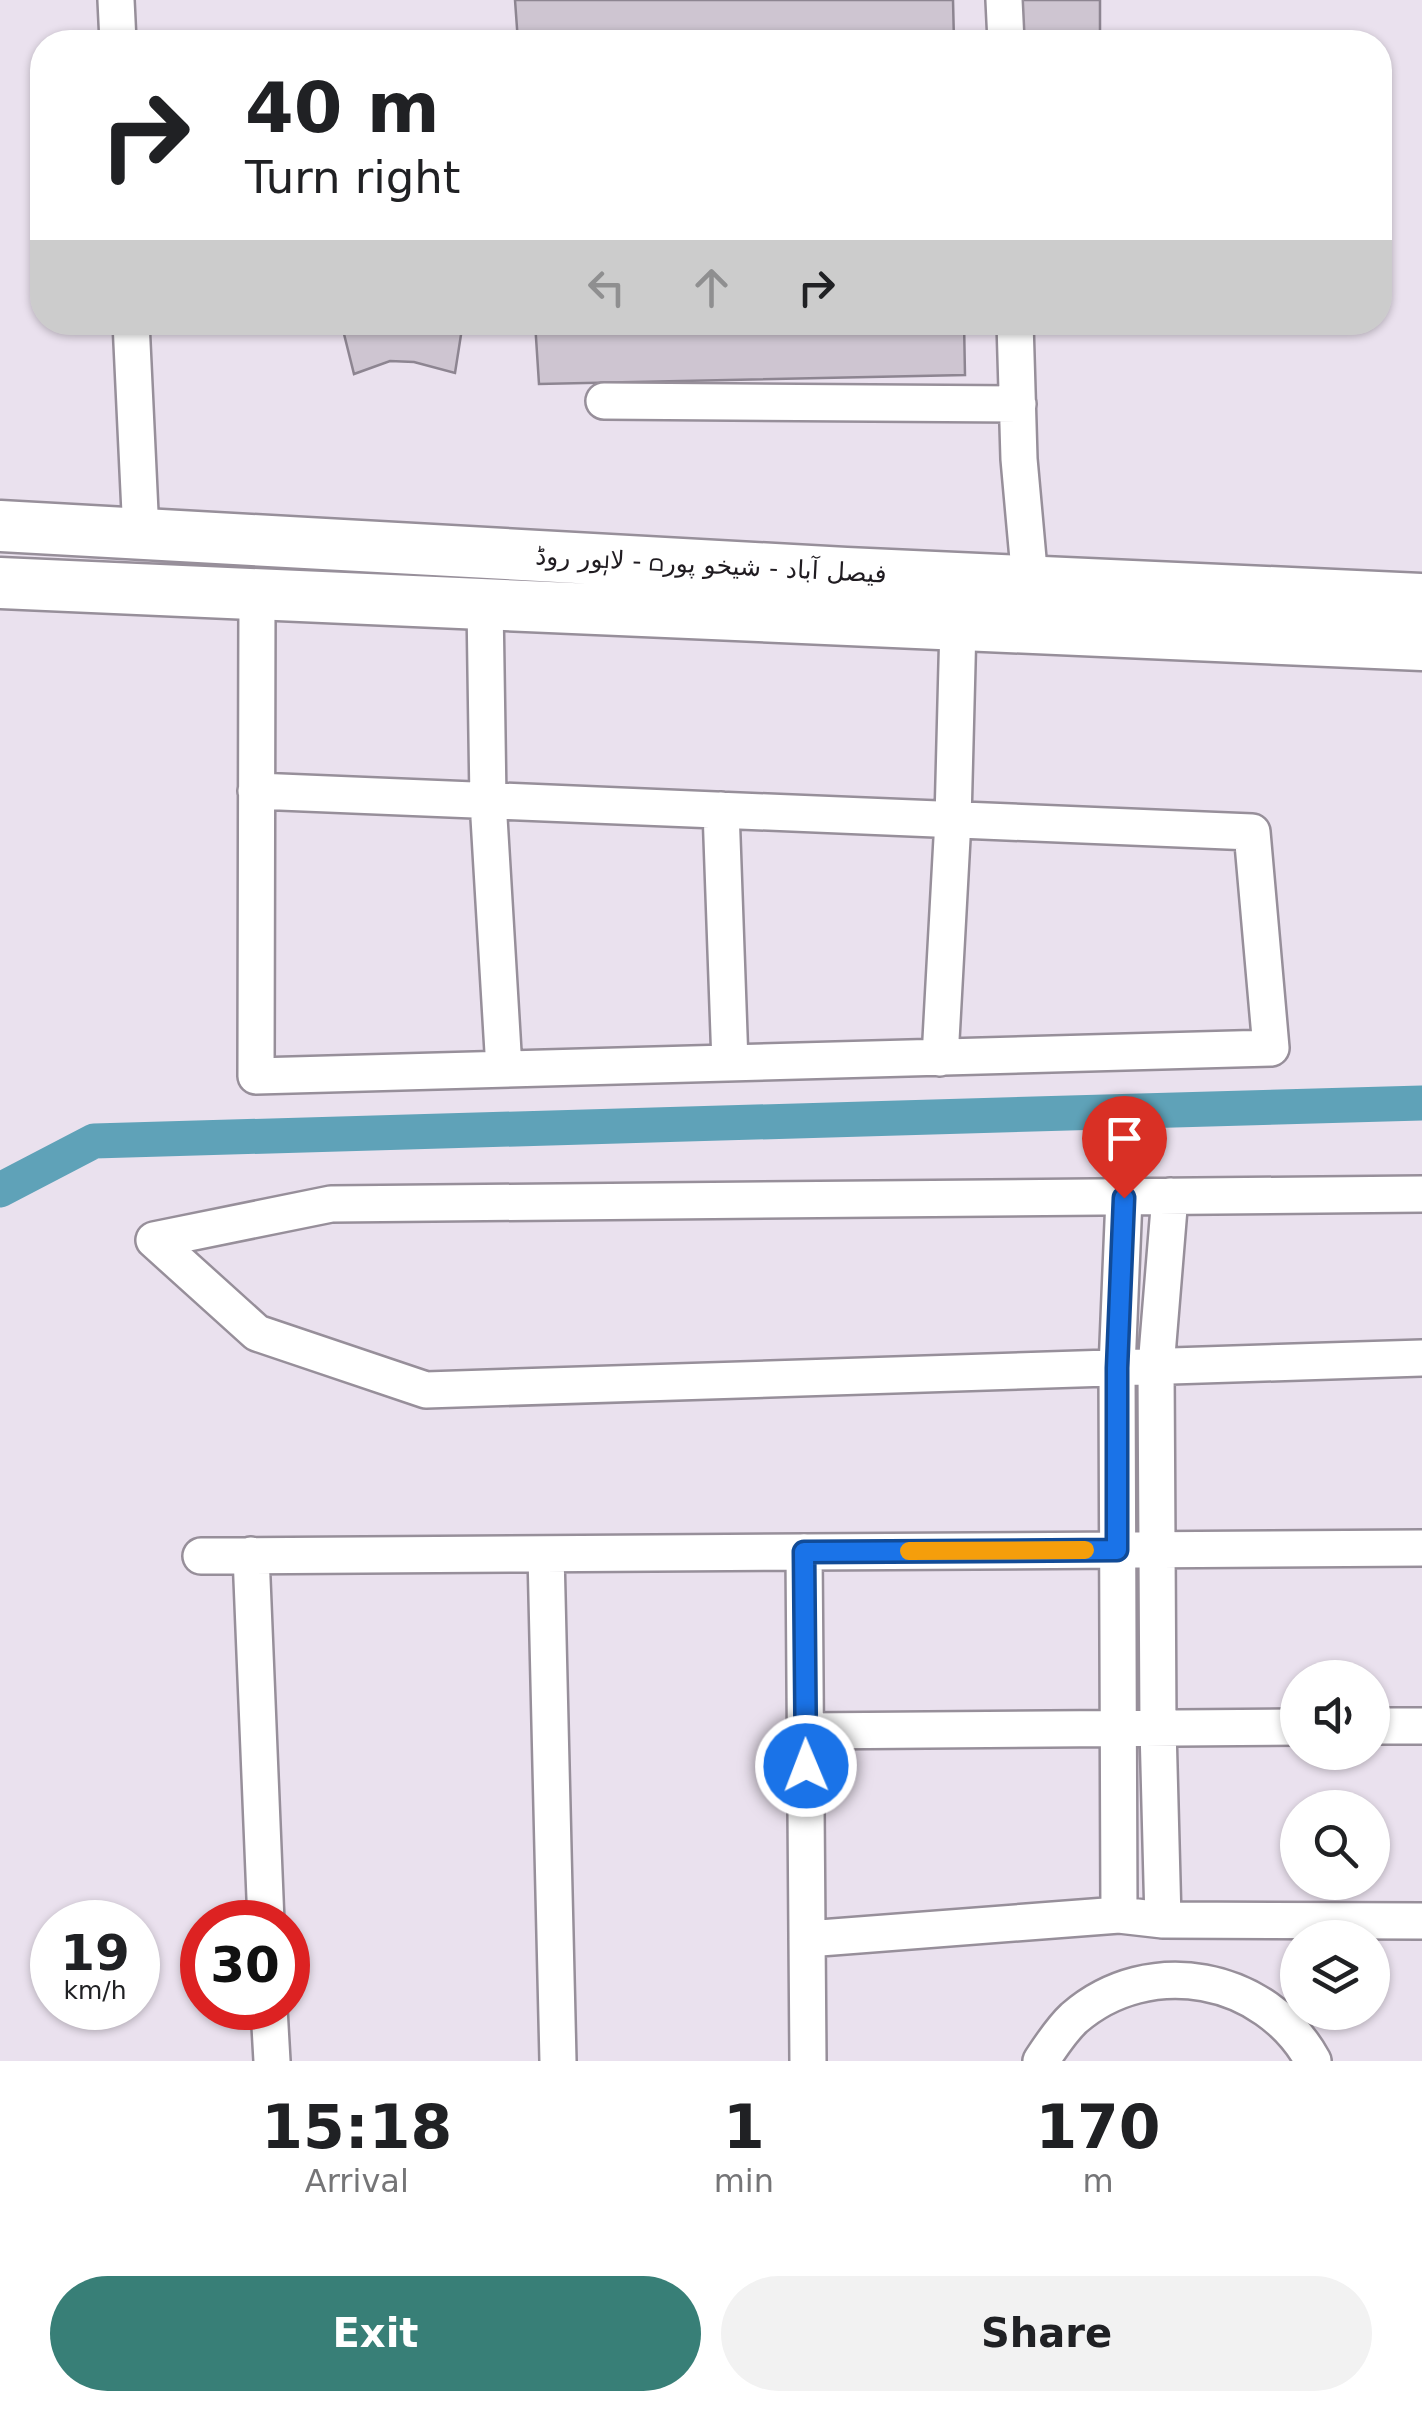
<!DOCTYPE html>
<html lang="en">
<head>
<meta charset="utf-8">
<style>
  body { margin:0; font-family:"DejaVu Sans",Cairo,sans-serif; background:#f2f2f2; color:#202124; height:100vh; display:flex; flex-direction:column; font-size:38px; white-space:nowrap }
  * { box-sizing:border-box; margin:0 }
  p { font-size:32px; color:#757577 }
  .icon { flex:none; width:55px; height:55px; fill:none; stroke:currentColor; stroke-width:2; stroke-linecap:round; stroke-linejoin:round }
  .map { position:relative; height:2061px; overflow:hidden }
  .drawer { display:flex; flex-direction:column; background:#fff; flex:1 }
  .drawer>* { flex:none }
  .guide { position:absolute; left:30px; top:30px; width:1362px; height:305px; border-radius:40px; box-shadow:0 2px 8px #0004; background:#fff; color:#202124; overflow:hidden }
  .fabs { position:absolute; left:1280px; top:1660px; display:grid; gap:20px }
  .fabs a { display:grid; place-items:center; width:110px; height:110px; border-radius:50%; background:#fff; box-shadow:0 2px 8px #0004; font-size:50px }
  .speed { position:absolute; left:30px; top:1900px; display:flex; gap:20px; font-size:50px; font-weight:700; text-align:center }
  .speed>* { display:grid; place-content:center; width:130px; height:130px; border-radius:50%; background:#fff; box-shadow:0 2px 8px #0004; line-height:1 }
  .speed small { font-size:25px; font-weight:400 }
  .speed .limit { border:15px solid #d22; background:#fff; color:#111 }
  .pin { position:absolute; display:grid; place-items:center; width:85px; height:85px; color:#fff; margin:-102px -42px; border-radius:50% 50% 50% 0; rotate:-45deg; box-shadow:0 0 10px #0007 }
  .pin .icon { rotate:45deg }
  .me { position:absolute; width:110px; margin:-55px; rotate:359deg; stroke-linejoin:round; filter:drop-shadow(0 0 8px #0008) }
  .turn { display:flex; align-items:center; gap:35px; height:210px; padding:0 50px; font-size:45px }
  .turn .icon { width:130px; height:130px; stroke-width:2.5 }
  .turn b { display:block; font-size:70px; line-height:85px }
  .lanes { display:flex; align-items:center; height:95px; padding:0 50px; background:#0003; justify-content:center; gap:50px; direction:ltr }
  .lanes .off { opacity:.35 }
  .eta { display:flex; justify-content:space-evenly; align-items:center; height:170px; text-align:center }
  .eta b { font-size:60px; font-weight:800; line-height:70px }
  .action { display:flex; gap:20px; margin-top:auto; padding:20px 50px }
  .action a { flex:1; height:115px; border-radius:60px; background:#387f77; color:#fff; font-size:40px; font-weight:800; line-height:115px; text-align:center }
  .action a+a { background:#f2f2f2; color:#202124 }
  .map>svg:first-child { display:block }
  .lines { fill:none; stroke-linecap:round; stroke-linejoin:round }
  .canal { stroke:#5fa2b8; stroke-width:35 }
  .building { fill:#cec5d1; stroke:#8d8591; stroke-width:2.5 }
  .minor-casing { stroke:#978f9a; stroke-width:40 }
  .highway-casing { stroke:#978f9a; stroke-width:55 }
  .minor { stroke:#fff; stroke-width:35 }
  .highway { stroke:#fff; stroke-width:50 }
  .route-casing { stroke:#114b97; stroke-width:25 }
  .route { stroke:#1a73e8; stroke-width:18 }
  .slow { stroke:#f59e0b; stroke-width:18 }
  .labels { text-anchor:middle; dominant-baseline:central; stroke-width:8; stroke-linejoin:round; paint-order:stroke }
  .street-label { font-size:25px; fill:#201c21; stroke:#fff }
</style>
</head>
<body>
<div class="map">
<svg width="1422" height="2061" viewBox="0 0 1422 2061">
  <rect width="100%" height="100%" fill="#eae1ee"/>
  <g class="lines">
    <!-- canal -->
    <path class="canal" d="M0,1190L94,1141L1422,1103"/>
  </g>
  <!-- building -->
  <path class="building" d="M515,0H953L954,42H518Z
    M1019,0H1100V42H1018Z
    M341,322H463L455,373L414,362L390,361L354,374Z
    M535,322H964L965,375L539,384Z"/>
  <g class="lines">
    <!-- minor casing -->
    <g class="minor-casing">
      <path id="minor" d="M116,0L118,42
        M1004,0L1006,42
        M131,322L141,534
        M1015,322L1019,459L1030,581
        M604,401L1018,404
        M485,604L488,801L504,1069
        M256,791L1252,832L1271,1048L256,1076L257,594
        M721,810L730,1063
        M940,1058L953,820L958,625
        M1422,1194L331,1204L154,1240L257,1333L426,1390L1422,1358
        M804,1552L808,2061
        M546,1554L558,2061
        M251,1555L266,1922
        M201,1556L1422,1548
        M1372,1726H1422
        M806,1731L1298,1727
        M1119,1915L1117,1368L1124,1198
        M1163,1920L1158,1728L1156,1367L1170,1196
        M807,1939L1119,1915L1163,1920L1422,1921
        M269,2008L272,2061
        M1041,2061C1051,2046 1061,2030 1074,2018C1149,1953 1266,1975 1313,2061"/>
    </g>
    <!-- highway casing -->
    <g class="highway-casing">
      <path id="highway" d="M0,526L846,573L1422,599
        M0,583L1422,645"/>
    </g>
    <!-- minor -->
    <use href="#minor" class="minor"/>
    <!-- highway -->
    <use href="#highway" class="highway"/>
  </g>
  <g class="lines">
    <!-- route casing -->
    <g class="route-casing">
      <path id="route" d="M806,1766L804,1552L1117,1550V1368L1124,1198"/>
    </g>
    <!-- route -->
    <use href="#route" class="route"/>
    <!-- slow -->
    <path class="slow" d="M909,1551L1085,1550"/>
  </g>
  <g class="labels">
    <!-- street labels -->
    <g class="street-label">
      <text transform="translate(711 565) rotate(3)">فیصل آباد - شیخو پورہ - لاہور روڈ</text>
    </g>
  </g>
</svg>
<div class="fabs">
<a><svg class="icon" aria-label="sound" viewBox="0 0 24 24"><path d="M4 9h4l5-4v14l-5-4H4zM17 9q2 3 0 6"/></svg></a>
<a><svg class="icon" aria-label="search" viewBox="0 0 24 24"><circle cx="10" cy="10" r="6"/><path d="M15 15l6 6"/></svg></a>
<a><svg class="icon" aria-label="layers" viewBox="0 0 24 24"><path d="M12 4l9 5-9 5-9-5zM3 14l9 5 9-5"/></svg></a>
</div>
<div class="speed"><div>19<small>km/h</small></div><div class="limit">30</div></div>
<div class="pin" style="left:1124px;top:1198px;background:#d93025"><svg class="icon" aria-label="arrive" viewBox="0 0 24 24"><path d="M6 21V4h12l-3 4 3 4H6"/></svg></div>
<svg class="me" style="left:806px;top:1766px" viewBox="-20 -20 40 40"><circle r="17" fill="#1a73e8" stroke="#fff" stroke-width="3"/><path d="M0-11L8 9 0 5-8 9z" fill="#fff"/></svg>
<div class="guide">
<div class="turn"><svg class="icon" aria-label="right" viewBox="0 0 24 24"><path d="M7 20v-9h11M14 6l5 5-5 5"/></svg><div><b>40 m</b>Turn right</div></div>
<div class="lanes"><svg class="icon off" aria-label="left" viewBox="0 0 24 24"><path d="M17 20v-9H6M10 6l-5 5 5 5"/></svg><svg class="icon off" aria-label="ahead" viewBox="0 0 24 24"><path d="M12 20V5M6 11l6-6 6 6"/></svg><svg class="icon" aria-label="right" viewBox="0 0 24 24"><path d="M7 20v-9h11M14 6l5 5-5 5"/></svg></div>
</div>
</div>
<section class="drawer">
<div class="eta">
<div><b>15:18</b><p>Arrival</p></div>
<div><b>1</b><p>min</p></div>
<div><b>170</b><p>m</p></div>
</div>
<div class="action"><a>Exit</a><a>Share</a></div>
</section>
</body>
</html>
